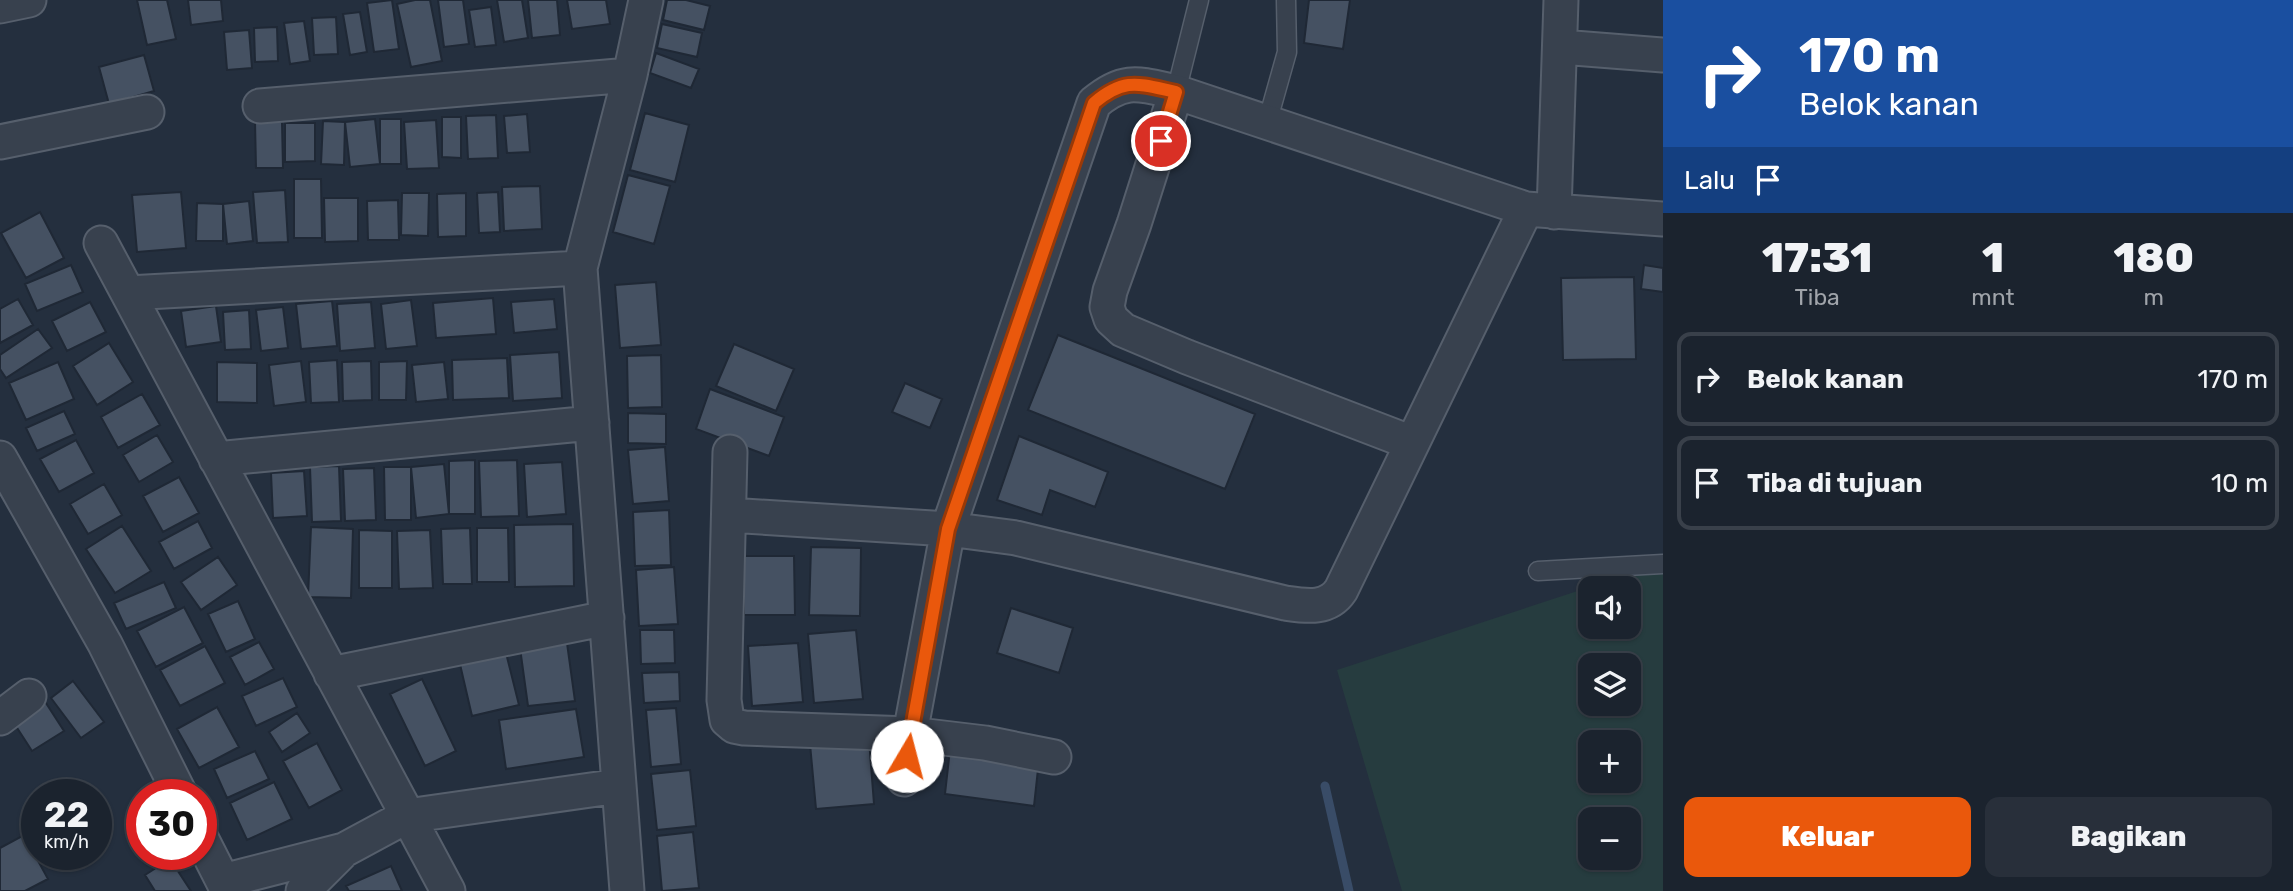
<!DOCTYPE html>
<html lang="id">
<head>
<meta charset="utf-8">
<style>
  body { margin:0; font-family:Rubik,sans-serif; background:#282f3a; color:#f1f3f6; height:100vh; display:flex; flex-direction:column; font-size:26px; white-space:nowrap }
  * { box-sizing:border-box; margin:0 }
  p { font-size:23px; color:#a0a4aa }
  .icon { flex:none; width:38px; height:38px; fill:none; stroke:currentColor; stroke-width:2; stroke-linecap:round; stroke-linejoin:round }
  .map { position:relative; flex:1; overflow:hidden }
  .drawer { display:flex; flex-direction:column; background:#1b232e; width:630px }
  .drawer>* { flex:none }
  .banner { background:#1a4fa0; color:#fff; overflow:hidden }
  .controls { position:absolute; left:1578px; top:576px; display:grid; gap:14px }
  .controls a { display:grid; place-items:center; width:63px; height:63px; border-radius:14px; background:#1b232e; box-shadow:0 2px 5px #0004,0 0 0 2px #39404a; font-size:35px }
  .speed { position:absolute; left:21px; top:779px; display:flex; gap:14px; font-size:35px; font-weight:700; text-align:center }
  .speed>* { display:grid; place-content:center; width:91px; height:91px; border-radius:50%; background:#1b232e; box-shadow:0 2px 5px #0004,0 0 0 2px #39404a; line-height:1 }
  .speed small { font-size:18px; font-weight:400 }
  .speed .limit { border:10px solid #d22; background:#fff; color:#111 }
  .pin { position:absolute; display:grid; place-items:center; width:60px; height:60px; color:#fff; margin:-30px; border:4px solid #fff; border-radius:50%; box-shadow:0 2px 7px #0007 }
  .me { position:absolute; width:77px; margin:-38px; rotate:8deg; stroke-linejoin:round; filter:drop-shadow(0 0 5px #0008) }
  .turn { display:flex; align-items:center; gap:24px; height:147px; padding:0 21px; font-size:32px }
  .turn .icon { width:91px; height:91px; stroke-width:2.5 }
  .turn b { display:block; font-size:49px; line-height:60px }
  .then { display:flex; align-items:center; height:66px; padding:0 21px; background:#0003; gap:14px; font-size:26px }
  .eta { display:flex; justify-content:space-evenly; align-items:center; height:119px; text-align:center }
  .eta b { font-size:42px; font-weight:800; line-height:49px }
  .cta { display:flex; gap:14px; margin-top:auto; padding:14px 21px }
  .cta a { flex:1; height:80px; border-radius:14px; background:#ea580c; color:#fff; font-size:28px; font-weight:800; line-height:80px; text-align:center }
  .cta a+a { background:#282f3a; color:#f1f3f6 }
  ul { padding:0; list-style:none }
  li { display:flex; align-items:center; gap:21px; height:94px; margin:0 14px 10px; padding:0 7px; border:4px solid #39404a; border-radius:14px }
  li div { flex:1 }
  li b { display:block; font-size:26px }
  li em { font-style:normal }
  main { display:flex; flex:1; min-height:0 }
  .map>svg:first-child { display:block }
  .green { fill:#263c3f; fill-rule:evenodd }
  .lines { fill:none; stroke-linecap:round; stroke-linejoin:round }
  .stream { stroke:#394c67; stroke-width:9 }
  .building { fill:#455162; stroke:#1f2835; stroke-width:2 }
  .service-casing { stroke:#565f6c; stroke-width:21 }
  .minor-casing { stroke:#565f6c; stroke-width:37 }
  .service { stroke:#38414e; stroke-width:18 }
  .minor { stroke:#38414e; stroke-width:33 }
  .route-casing { stroke:#983908; stroke-width:18 }
  .route { stroke:#ea580c; stroke-width:12 }
</style>
</head>
<body>
<main>
<div class="map">
<svg width="1663" height="891" viewBox="0 0 1663 891">
  <rect width="100%" height="100%" fill="#242f3e"/>
  <!-- green -->
  <path class="green" d="M1663,563V891H1402L1337,670ZM1591,588H1629V626H1591ZM1591,665H1629V704H1591ZM1591,742H1629V780H1591ZM1591,819H1629V858H1591Z"/>
  <g class="lines">
    <!-- stream -->
    <path class="stream" d="M1325,786L1349,891"/>
  </g>
  <!-- building -->
  <path class="building" d="M137,0H167L176,39L147,45Z
    M188,0H221L223,21L191,25Z
    M392,0L399,49L374,52L367,3Z
    M415,0H430L442,61L411,67L397,4Z
    M438,0H463L469,44L444,47Z
    M497,0H522L528,38L504,42Z
    M528,0H557L560,35L532,38Z
    M567,0H606L610,24L572,29Z
    M667,0H686L710,6L704,30L663,20Z
    M1309,0H1350L1343,49L1304,43Z
    M491,7L496,45L475,47L469,10Z
    M360,12L367,52L350,55L343,14Z
    M336,17L338,54L314,55L312,18Z
    M304,21L310,61L290,64L284,23Z
    M662,24L702,33L697,57L657,48Z
    M277,27L278,61L255,62L254,28Z
    M249,30L252,68L227,70L224,32Z
    M656,53L699,69L691,88L650,73Z
    M144,55L154,91L109,104L99,67Z
    M645,113L689,125L675,182L630,170Z
    M527,114L530,152L507,153L504,116Z
    M496,115L498,158L468,159L466,116Z
    M442,117H461V158L442,157Z
    M375,119L380,164L350,167L345,122Z
    M380,119H401V164H380Z
    M436,120L439,168L407,169L404,122Z
    M323,121L345,122L344,165L321,164Z
    M255,122H282L283,168H256Z
    M285,123H315V161L285,162Z
    M628,175L670,186L654,244L613,232Z
    M294,179H321L322,238H294Z
    M540,186L542,229L504,231L502,187Z
    M285,190L288,242L257,243L253,192Z
    M181,192L186,248L137,252L132,195Z
    M498,192L500,232L479,233L477,193Z
    M402,193H429L428,236L401,235Z
    M466,193V236L438,237L437,194Z
    M324,198H358V241L325,242Z
    M398,200L399,240H368L367,201Z
    M249,201L253,241L227,244L223,204Z
    M197,203L223,204V241H196Z
    M40,212L64,258L26,278L1,233Z
    M71,265L83,292L37,311L25,284Z
    M1644,265L1663,268V292L1641,289Z
    M1634,277L1636,359L1563,360L1561,278Z
    M656,282L661,345L620,348L615,285Z
    M493,298L496,334L436,338L433,303Z
    M18,299L33,325L0,343V309Z
    M554,299L557,329L514,333L511,302Z
    M411,300L417,346L386,349L381,304Z
    M332,301L337,346L301,349L296,304Z
    M90,302L106,332L67,351L52,321Z
    M371,302L375,348L340,351L337,304Z
    M216,306L221,342L186,347L181,311Z
    M283,307L288,348L261,351L256,310Z
    M249,310L251,349L225,350L223,312Z
    M38,329L52,348L6,378L0,369V355Z
    M1058,335L1255,414L1225,489L1028,410Z
    M109,343L133,382L97,405L73,366Z
    M734,344L794,369L776,411L716,386Z
    M559,352L562,398L513,401L510,355Z
    M661,355L662,407L628,408L627,356Z
    M507,358L509,398L453,400L452,360Z
    M337,360L339,402L311,403L309,362Z
    M301,361L306,402L274,406L269,365Z
    M371,361L372,400L343,401L342,362Z
    M407,361L406,400H379V362Z
    M58,362L74,399L26,420L9,383Z
    M217,362L257,363V403L217,402Z
    M444,362L448,399L416,402L412,365Z
    M905,383L942,399L930,428L892,412Z
    M710,389L784,417L769,456L696,429Z
    M142,394L160,425L118,448L101,417Z
    M64,411L75,434L37,451L26,428Z
    M628,413L666,414V444L628,443Z
    M157,435L173,462L139,482L123,455Z
    M1019,436L1108,472L1095,507L1050,490L1042,515L997,500Z
    M76,440L94,473L59,492L40,459Z
    M665,447L669,501L633,504L628,450Z
    M475,460V514H449V461Z
    M517,460L519,516L481,517L479,461Z
    M562,462L566,514L527,517L524,464Z
    M444,464L449,514L416,518L411,467Z
    M339,466L341,521L312,522L310,467Z
    M384,467H411V520H385Z
    M374,468L376,520L345,521L343,469Z
    M304,471L307,516L273,518L271,473Z
    M179,477L199,513L163,532L143,496Z
    M104,484L122,515L88,534L70,504Z
    M669,510L671,565L635,566L633,512Z
    M198,521L212,548L174,569L159,542Z
    M573,524L574,586L515,587L514,525Z
    M122,526L151,571L115,593L86,549Z
    M311,527L353,529L351,598L308,597Z
    M470,528L472,584H443L441,529Z
    M477,528H508L509,582H477Z
    M359,530L392,531V588H359Z
    M430,530L433,588L399,589L397,531Z
    M811,547L861,548L860,616L809,615Z
    M743,556H794L795,615H744Z
    M218,557L237,585L201,610L181,582Z
    M674,567L678,624L639,626L636,570Z
    M164,582L176,608L126,629L114,603Z
    M238,601L255,639L226,652L208,614Z
    M184,607L203,643L156,667L137,631Z
    M1011,608L1073,628L1059,673L997,653Z
    M640,630H674L675,663L641,664Z
    M856,630L863,699L814,703L808,634Z
    M259,642L274,669L245,685L230,657Z
    M567,643L575,701L528,706L520,648Z
    M798,643L803,702L752,706L748,646Z
    M205,646L225,683L180,706L160,670Z
    M505,649L519,705L472,716L459,660Z
    M679,672L680,701L644,703L642,673Z
    M283,678L297,707L256,726L242,696Z
    M422,679L456,751L425,766L390,694Z
    M73,681L104,722L81,738L51,698Z
    M44,700L64,731L32,751L12,720Z
    M217,707L239,747L199,768L177,729Z
    M676,708L681,764L651,767L646,710Z
    M576,709L584,757L506,769L499,720Z
    M297,713L310,733L282,752L269,732Z
    M869,739L874,804L816,809L810,744Z
    M317,743L342,790L309,808L283,761Z
    M950,749L1039,760L1034,806L945,794Z
    M255,751L269,779L227,798L214,769Z
    M690,770L696,826L657,830L651,774Z
    M274,782L292,819L247,840L230,803Z
    M693,832L699,888L662,891L657,836Z
    M24,835L48,879L25,891H0V848Z
    M170,859L191,891H155L145,875Z
    M391,866L402,891H349L346,886Z"/>
  <g class="lines">
    <!-- service casing -->
    <g class="service-casing">
      <path id="service" d="M1176,92L1199,0
        M1267,123L1287,52L1286,0
        M1538,571L1663,564"/>
    </g>
    <!-- minor casing -->
    <g class="minor-casing">
      <path id="minor" d="M0,6L29,0
        M1561,47L1663,55
        M1176,92L1134,224L1110,291L1107,307L1111,319L1123,330L1187,357L1412,443
        M260,106L630,75
        M0,142L147,112
        M1554,212L1561,0
        M101,243L448,891
        M128,293L580,268
        M730,452L724,700L727,720L734,726L744,728L910,734L985,743L1054,757
        M0,458L105,644L180,794
        M216,459L592,423
        M729,515L948,529L1016,538L1285,603C1306,606 1328,610 1341,590L1526,209
        M331,674L607,618
        M0,718L29,696
        M904,779L910,734L948,529L1094,103C1125,77 1139,84 1176,92L1526,209L1663,219
        M201,838L228,891
        M223,881L344,850L407,816L619,786
        M303,891L344,850
        M627,891L580,268L630,75L646,0"/>
    </g>
    <!-- service -->
    <use href="#service" class="service"/>
    <!-- minor -->
    <use href="#minor" class="minor"/>
  </g>
  <g class="lines">
    <!-- route casing -->
    <g class="route-casing">
      <path id="route" d="M907,756L948,529L1094,103C1125,77 1138,84 1176,92L1161,141"/>
    </g>
    <!-- route -->
    <use href="#route" class="route"/>
  </g>
</svg>
<div class="controls">
<a><svg class="icon" aria-label="sound" viewBox="0 0 24 24"><path d="M4 9h4l5-4v14l-5-4H4zM17 9q2 3 0 6"/></svg></a>
<a><svg class="icon" aria-label="layers" viewBox="0 0 24 24"><path d="M12 4l9 5-9 5-9-5zM3 14l9 5 9-5"/></svg></a>
<a>+</a>
<a>−</a>
</div>
<div class="speed"><div>22<small>km/h</small></div><div class="limit">30</div></div>
<div class="pin" style="left:1161px;top:141px;background:#d93025"><svg class="icon" aria-label="arrive" viewBox="0 0 24 24"><path d="M6 21V4h12l-3 4 3 4H6"/></svg></div>
<svg class="me" style="left:907px;top:756px" viewBox="-20 -20 40 40"><circle r="19" fill="#fff"/><path d="M0-13L10 11 0 6-10 11z" fill="#ea580c"/></svg>
</div>
<section class="drawer">
<div class="banner">
<div class="turn"><svg class="icon" aria-label="right" viewBox="0 0 24 24"><path d="M7 20v-9h11M14 6l5 5-5 5"/></svg><div><b>170 m</b>Belok kanan</div></div>
<div class="then">Lalu<svg class="icon" aria-label="arrive" viewBox="0 0 24 24"><path d="M6 21V4h12l-3 4 3 4H6"/></svg></div>
</div>
<div class="eta">
<div><b>17:31</b><p>Tiba</p></div>
<div><b>1</b><p>mnt</p></div>
<div><b>180</b><p>m</p></div>
</div>
<ul>
<li><svg class="icon" aria-label="right" viewBox="0 0 24 24"><path d="M7 20v-9h11M14 6l5 5-5 5"/></svg><div><b>Belok kanan</b></div><em>170 m</em></li>
<li><svg class="icon" aria-label="arrive" viewBox="0 0 24 24"><path d="M6 21V4h12l-3 4 3 4H6"/></svg><div><b>Tiba di tujuan</b></div><em>10 m</em></li>
</ul>
<div class="cta"><a>Keluar</a><a>Bagikan</a></div>
</section>
</main>
</body>
</html>
